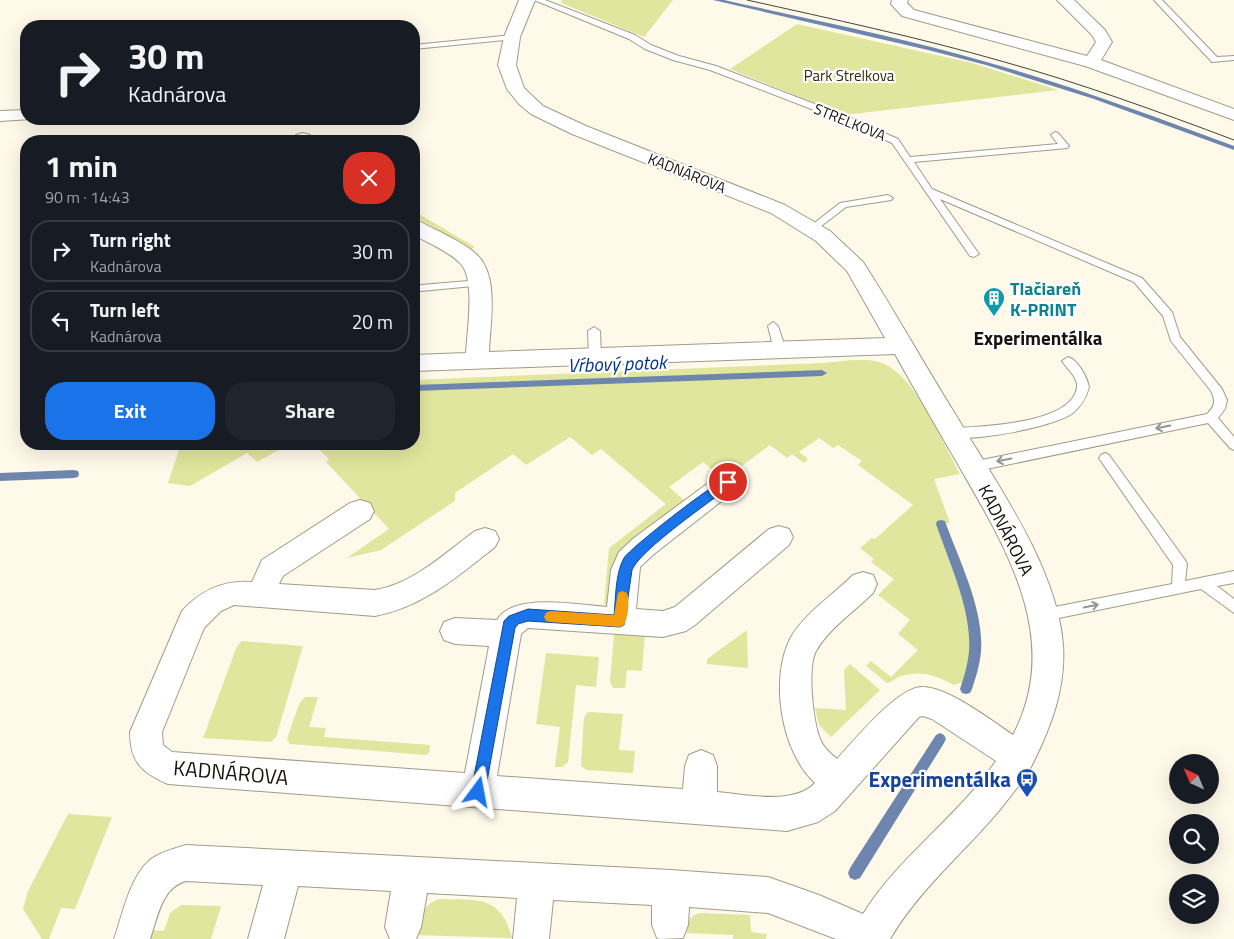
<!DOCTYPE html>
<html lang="en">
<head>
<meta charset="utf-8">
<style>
  body { margin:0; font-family:"Titillium Web",sans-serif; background:#20242c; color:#f1f3f6; height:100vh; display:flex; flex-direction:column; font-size:19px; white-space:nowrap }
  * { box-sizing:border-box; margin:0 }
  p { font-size:16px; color:#9ea1a6 }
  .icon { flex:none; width:28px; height:28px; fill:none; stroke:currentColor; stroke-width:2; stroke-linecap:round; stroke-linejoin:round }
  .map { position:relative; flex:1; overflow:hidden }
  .side { position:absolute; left:20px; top:135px; width:400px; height:315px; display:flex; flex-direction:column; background:#171b24; border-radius:20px; box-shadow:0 5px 20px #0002 }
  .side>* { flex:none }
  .guide { position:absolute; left:20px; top:20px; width:400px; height:105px; border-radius:20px; box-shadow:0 5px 20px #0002; background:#171b24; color:#f1f3f6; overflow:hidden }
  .needle { width:32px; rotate:316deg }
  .tools { position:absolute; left:1169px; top:754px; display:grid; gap:10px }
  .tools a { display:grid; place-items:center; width:50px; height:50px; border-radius:50%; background:#171b24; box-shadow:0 5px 20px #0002; font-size:25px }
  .pin { position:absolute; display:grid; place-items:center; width:42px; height:42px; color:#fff; margin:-21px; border:2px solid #fff; border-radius:50%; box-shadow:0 1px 5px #0007 }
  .me { position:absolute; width:55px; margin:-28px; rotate:13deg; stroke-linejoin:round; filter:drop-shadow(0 0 4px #0008) }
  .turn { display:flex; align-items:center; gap:18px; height:105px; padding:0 25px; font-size:22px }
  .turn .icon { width:65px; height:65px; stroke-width:2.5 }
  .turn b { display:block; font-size:35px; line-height:42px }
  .round { display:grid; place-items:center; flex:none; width:52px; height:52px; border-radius:20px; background:#20242c }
  .head { display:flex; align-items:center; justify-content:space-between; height:85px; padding:0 25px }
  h1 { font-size:30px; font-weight:700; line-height:38px }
  .button { display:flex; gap:10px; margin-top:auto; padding:10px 25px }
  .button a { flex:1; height:58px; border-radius:20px; background:#1a73e8; color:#fff; font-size:20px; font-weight:700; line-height:58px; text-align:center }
  .button a+a { background:#20242c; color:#f1f3f6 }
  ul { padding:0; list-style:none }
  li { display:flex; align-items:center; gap:15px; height:62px; margin:0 10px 8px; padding:0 15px; border:2px solid #363941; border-radius:20px }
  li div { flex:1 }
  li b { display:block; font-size:19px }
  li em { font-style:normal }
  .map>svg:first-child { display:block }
  .green { fill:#e0e69d }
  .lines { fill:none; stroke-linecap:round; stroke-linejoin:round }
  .stream { fill:#6e86ae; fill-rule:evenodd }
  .lane-casing { stroke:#a19b89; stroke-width:2 }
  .street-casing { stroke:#a19b89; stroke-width:2 }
  .lane { fill:#fff; fill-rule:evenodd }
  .street { fill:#fff; fill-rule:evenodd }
  .tram { stroke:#464239; stroke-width:1 }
  .oneway { stroke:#979592 }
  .route { fill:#1a73e8; stroke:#114b97 }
  .slow { fill:#f59e0b }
  .labels { text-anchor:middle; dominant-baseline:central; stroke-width:4.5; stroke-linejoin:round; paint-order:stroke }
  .far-park-label { font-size:15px; fill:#2e3007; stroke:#fff }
  .far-street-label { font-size:15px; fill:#17140d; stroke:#fff }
  .culture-label { font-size:18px; font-weight:bold; fill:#0d838f; stroke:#fff; text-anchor:start }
  .street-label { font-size:18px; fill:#17140d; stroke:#fff }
  .neighbourhood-label { font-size:19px; font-weight:bold; fill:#17140d; stroke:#fff }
  .water-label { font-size:19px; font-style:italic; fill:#003285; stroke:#fff }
  .near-street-label { font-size:21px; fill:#17140d; stroke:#fff }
  .near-transit-label { font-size:21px; font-weight:bold; fill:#164399; stroke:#fff; text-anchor:end }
</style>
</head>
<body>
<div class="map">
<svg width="1234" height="939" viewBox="0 0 1234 939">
  <rect width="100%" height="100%" fill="#fef9e9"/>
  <!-- green -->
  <path class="green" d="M562,0H673L644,37L561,3Z
    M797,24L972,63L1058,90L844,115L730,69Z
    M414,211L475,247L471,249L414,216Z
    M852,360C862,360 872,359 882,363C915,375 943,443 960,474L934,479L950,523L937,525C951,564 977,617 969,660C968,667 966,675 964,682L954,685C936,675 921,670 901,676C896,678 892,682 887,683L866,666L871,661L891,677L918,650L898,634L910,620L878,595L894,579L871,562L874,559L860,548L872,538L875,539L913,505L858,465L862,461L838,445L833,448L819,438L799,452L808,459L804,463L792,454L787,458L770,445L724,479L703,462L669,487L685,501L606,605H604L609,548L666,504L601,449L592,455L570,437L526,465L513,454L455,493V501L381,550L347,558L389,529L326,462L329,459L314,444H414V380L824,363Z
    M181,444H290L257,462L247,453L190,486L168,483Z
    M747,630L748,668L707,664V659Z
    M645,633L642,671L627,670L625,688H613L610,682L614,635Z
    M242,641L303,646L276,737L271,742L203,738L237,646Z
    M546,653L599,657L596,687L576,685L568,762L562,767H555L560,727L536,724Z
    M850,664L880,690L831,737L819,725L815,708L846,710L844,670Z
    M305,697H318L309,727L326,728L324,737L430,745L429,753L426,755L290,744L287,739L299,704Z
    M588,712L623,714L619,750L635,751L633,773L587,770L581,766L584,717Z
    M68,814L112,817L75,909L61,908L49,939H42L23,909L28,891Z
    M440,899C477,900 501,895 512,938L416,935C420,918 422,904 440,899Z
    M181,905L221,906L211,939H147L150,930L164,931L170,913Z
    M700,913L750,915L751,932L767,934L766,939H733V935L687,933C687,922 689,916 700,913Z"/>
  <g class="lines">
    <!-- stream -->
    <path class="stream" d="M713,0H724C813,20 902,37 990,63C1073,86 1153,116 1234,146V150L1094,99L986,65L928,50Z
      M822,370L827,373L822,376L414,391V385Z
      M74,470L78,471L79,474L78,477L74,478L0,481V473Z
      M941,520L945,521L946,524C960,562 984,610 981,651C980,664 976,677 972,689L970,693L966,694L962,693L960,689C964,677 968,664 969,651C972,610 949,562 936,524L937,521Z
      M940,733L944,735L946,739L944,743L860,878L855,880L850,878L848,873L850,868L936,735Z"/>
    <!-- lane casing -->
    <g class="lane-casing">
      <path id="lane" d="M534,0H545L635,35L651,45L679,56L716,66L851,118L898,139L910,157L1058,144L1051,135L1055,132L1058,133L1069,146L1067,148L914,162L932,189L1142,278L1172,312L1180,337L1222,389L1227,400L1225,409L1218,418L1234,437V450L1230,448L1208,423L972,472L968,470L966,467L968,464L972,462L1207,414C1215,406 1216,401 1211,391L1171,341L1163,316L1134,282L940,199L979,254L974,257L970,256L892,143L845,122L710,70L673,60L645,49L629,39Z
        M1154,0H1162L1217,57L1234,56V60L1212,62Z
        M512,35H515V39L414,49V45Z
        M888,195L893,198L891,200L846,207L816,230L813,231L808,228L840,203Z
        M480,280L485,283L484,285L421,291L416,288L421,285Z
        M773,322L778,326L786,350L784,353L780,354L774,350L768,326Z
        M594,327L600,331L601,357L595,361L589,357L588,331Z
        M1068,357C1078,360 1087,377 1089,387C1086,398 1082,405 1073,413C1054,427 970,443 948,436L946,433L948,430L952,428C980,427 1073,424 1077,387C1078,377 1067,369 1062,361Z
        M1105,453L1109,455L1185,560L1187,564L1185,581L1234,571V583L1217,586L1234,599V613L1201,589L1044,621L1039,619L1037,615L1039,611L1044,609L1172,584L1173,565L1101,461L1099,458L1101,455Z"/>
    </g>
    <!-- street casing -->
    <g class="street-casing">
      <path id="street" d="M519,0H535L520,37L516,65L524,88L543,106L586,126L785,205L830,231L863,262C896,313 925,366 957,417C996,483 1057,567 1063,645C1066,688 1051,727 1032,765C1025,779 1012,794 1002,807C966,851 919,889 890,939H836L768,913L689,907L688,925L683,938L660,939L657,938L652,925V905L553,900L549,939H513L517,898L427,893L421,927L416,939H390L385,927L391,891L298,886L284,939H248L263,885L186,881C161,888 158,917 150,939H114C123,914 131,869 156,856C165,851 176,848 186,845L671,870L768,877L819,895L863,914C899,856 958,817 996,761L932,719L923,716L919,717L835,811L818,822L787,831L168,784C142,773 130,762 130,732L182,611C201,590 223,580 252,582L262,560L350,503L360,500L370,503L374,511L370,519L283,576L279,584L375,590C413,584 445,553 475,531L485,528L495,531L499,539L495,547C458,576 423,607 375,616L234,605L221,611L204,628L162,732L163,745L172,752L465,773L489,646L455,644L444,640L440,631L444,622L455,618L497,620C513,592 578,605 607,607L611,570L619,552L634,538L719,475L728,472L737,475L741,482L737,489L654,554L640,567L636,609L663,611L675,607L769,529L779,526L789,529L793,537L789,545L695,625L686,631L663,637L528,628L521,634L497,776L683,789L685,766L689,755L701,750L713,755L717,766V792C745,794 793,806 815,783C781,752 769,678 791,637C805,613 833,595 853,575L863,572L873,575L877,584L873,593C855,611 829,628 816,651C807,668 813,721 820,739C823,747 831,754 837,759C854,741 898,686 923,687C948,687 992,721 1013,735C1062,642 1009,553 963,473C940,433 917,394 895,354L414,371V355L466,353C467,331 476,278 460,263C448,251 428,243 414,235V220L421,222C437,231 461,241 475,253C500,274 490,322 489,352L885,338L847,271L816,241L771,213L572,134L531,114L519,104L507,89L498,65L504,37Z
        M892,0H908L907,3L914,10L1087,56L1096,42L1092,35L1057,0H1074L1105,30L1112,42L1101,60L1234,109V120L1085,66L902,16L891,4Z
        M26,110V119H32L0,121V111Z
        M303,133L310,135L312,141H294L296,135Z"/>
    </g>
    <!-- lane -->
    <use href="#lane" class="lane"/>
    <!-- street -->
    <use href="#street" class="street"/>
    <!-- tram -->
    <path class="tram" d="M747,0C832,19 917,37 1001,61C1080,83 1157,111 1234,140"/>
  </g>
  <!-- one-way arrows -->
  <defs><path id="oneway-shaft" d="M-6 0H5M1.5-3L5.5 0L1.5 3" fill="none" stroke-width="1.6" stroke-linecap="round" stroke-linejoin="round" transform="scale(1.25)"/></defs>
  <g class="oneway">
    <use href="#oneway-shaft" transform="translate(1163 427) rotate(168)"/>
    <use href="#oneway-shaft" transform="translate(1004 460) rotate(168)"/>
    <use href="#oneway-shaft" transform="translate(1091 606) rotate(-11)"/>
  </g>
  <!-- route -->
  <path class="route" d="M728,478L732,479L733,482L732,485C711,501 640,550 632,570L624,625L620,627L528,621L518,624L515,628L485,792L483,797L478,799L473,797L471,792L504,621L509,616L528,609L614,615C616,597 615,574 624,558C630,548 716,481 728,478Z"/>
  <!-- slow -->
  <path class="slow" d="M622,591L627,593C630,601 628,617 624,625L620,627L550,622L546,621L544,617L546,613L550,611L614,615L618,593Z"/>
  <!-- icons -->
  <defs>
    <g id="building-pin" transform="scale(1.125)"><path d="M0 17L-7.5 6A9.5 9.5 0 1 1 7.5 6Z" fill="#0f9aa8" stroke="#fff"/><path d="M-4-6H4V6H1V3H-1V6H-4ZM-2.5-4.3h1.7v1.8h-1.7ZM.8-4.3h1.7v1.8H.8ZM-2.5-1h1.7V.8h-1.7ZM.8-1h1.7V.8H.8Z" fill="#fff"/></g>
    <g id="bus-pin" transform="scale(1.125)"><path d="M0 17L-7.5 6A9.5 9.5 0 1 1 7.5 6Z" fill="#1a4fb4" stroke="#fff"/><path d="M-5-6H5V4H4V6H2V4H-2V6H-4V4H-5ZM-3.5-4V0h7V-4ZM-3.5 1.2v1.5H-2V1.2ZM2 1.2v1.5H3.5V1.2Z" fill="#fff"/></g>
  </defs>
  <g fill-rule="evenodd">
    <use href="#building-pin" x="994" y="298"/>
    <use href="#bus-pin" x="1027" y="779"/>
  </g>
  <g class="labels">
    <!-- far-park labels -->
    <g class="far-park-label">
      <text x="849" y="75">Park Strelkova</text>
    </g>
    <!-- far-street labels -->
    <g class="far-street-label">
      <text transform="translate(850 122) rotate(22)">STRELKOVA</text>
      <text transform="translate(687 173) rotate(22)">KADNÁROVA</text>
    </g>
    <!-- culture labels -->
    <g class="culture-label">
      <text x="1010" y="288">Tlačiareň<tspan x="1010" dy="21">K-PRINT</tspan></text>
    </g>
    <!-- street labels -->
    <g class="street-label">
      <text transform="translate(1006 530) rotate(63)">KADNÁROVA</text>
    </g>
    <!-- neighbourhood labels -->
    <g class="neighbourhood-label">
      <text x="1038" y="337">Experimentálka</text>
    </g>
    <!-- water labels -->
    <g class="water-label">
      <text transform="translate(617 363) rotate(-2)">Vŕbový potok</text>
    </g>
    <!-- near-street labels -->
    <g class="near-street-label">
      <text transform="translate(231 772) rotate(5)">KADNÁROVA</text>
    </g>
    <!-- near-transit labels -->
    <g class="near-transit-label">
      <text x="1011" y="779">Experimentálka</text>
    </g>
  </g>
</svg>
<div class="tools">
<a><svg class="needle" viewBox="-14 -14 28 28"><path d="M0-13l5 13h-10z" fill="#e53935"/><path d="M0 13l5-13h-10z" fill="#9ea1a6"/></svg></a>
<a><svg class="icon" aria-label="search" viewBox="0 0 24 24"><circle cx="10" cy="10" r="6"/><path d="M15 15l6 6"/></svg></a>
<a><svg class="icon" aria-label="layers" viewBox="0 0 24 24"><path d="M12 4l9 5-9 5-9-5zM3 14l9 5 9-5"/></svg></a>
</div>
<div class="pin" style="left:728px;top:482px;background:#d93025"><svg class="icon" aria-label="arrive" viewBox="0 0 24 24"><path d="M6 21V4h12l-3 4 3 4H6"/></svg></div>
<svg class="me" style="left:478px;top:792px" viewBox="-20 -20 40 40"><path d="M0-17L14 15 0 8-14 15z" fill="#1a73e8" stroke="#fff" stroke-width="4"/></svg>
<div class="guide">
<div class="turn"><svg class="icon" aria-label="right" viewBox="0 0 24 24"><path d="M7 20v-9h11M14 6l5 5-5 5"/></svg><div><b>30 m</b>Kadnárova</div></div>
</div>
<section class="side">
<div class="head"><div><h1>1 min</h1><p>90 m · 14:43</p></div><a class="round" style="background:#d93025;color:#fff"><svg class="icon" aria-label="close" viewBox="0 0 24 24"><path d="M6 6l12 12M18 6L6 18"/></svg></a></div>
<ul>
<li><svg class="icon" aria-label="right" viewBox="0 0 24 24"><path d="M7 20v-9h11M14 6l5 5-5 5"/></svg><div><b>Turn right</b><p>Kadnárova</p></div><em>30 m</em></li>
<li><svg class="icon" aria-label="left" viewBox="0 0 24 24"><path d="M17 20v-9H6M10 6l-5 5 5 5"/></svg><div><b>Turn left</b><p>Kadnárova</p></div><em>20 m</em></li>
</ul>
<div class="button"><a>Exit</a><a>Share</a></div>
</section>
</div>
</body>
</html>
